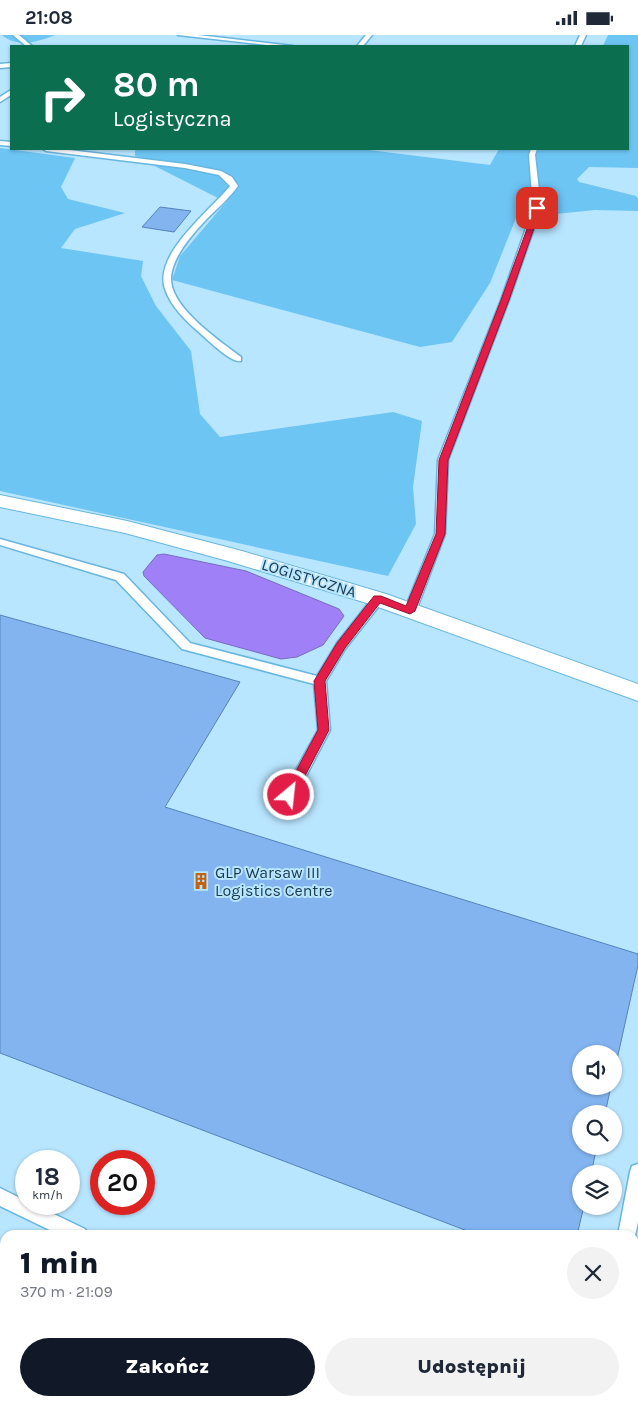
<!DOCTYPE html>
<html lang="pl">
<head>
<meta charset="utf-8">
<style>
  body { margin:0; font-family:Karla,sans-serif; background:#f2f2f3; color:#1f2937; height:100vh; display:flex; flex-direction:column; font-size:19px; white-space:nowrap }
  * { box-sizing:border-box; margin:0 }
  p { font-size:16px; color:#747a83 }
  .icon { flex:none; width:28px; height:28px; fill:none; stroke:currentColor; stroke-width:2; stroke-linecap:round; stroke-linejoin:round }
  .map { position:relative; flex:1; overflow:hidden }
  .panel { position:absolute; left:0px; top:1195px; width:639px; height:176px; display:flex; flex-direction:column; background:#fff; border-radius:15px 15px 0 0; box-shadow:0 1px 4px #0004 }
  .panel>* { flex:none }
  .hud { position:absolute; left:10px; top:10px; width:619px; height:105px; border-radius:0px; box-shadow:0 1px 4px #0004; background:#0b6e4f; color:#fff; overflow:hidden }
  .tools { position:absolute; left:572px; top:1010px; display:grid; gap:10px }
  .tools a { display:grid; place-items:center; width:50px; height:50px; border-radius:50%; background:#fff; box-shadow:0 1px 4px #0004; font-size:25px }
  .speed { position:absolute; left:15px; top:1115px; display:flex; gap:10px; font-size:25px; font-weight:700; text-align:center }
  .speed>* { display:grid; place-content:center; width:65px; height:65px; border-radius:50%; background:#fff; box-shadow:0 1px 4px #0004; line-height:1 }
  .speed small { font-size:12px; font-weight:400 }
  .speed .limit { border:8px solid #d22; background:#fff; color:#111 }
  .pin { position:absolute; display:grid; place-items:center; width:42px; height:42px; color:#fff; margin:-21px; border-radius:10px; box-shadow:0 2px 8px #0006 }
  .me { position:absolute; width:55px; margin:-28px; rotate:28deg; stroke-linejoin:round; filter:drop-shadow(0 0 4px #0008) }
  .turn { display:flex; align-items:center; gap:18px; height:105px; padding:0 20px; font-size:22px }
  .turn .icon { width:65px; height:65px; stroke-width:2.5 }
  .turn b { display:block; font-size:35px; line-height:42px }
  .round { display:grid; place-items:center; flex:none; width:52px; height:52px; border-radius:26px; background:#f2f2f3 }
  .headline { display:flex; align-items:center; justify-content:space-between; height:85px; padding:0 20px }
  h1 { font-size:30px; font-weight:800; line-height:38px; color:#111827 }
  .action { display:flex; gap:10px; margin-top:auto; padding:10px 20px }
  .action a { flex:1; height:58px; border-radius:30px; background:#111827; color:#fff; font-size:20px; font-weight:800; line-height:58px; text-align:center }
  .action a+a { background:#f2f2f3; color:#1f2937 }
  .status { display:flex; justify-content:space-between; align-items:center; height:35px; padding:0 25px; background:#fff; direction:ltr }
  .status svg { height:14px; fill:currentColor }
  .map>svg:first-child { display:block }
  .green { fill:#6dc5f4 }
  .water { fill:#a080f6; stroke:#776bc3 }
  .building { fill:#83b4f0; stroke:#5583ba }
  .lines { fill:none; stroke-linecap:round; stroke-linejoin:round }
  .service-casing { stroke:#68b6e0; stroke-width:3 }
  .minor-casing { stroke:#68b6e0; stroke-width:2 }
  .service { fill:#fff; fill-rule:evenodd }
  .minor { fill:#fff; fill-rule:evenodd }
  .route { fill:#e11d48; stroke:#92132f }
  .labels { text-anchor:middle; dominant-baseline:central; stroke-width:4; stroke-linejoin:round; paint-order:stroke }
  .street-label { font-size:16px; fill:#183a4b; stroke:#b8e5ff }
  .poi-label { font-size:16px; fill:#183a4b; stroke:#b8e5ff; text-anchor:start }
</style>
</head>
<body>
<div class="status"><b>21:08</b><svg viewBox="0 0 49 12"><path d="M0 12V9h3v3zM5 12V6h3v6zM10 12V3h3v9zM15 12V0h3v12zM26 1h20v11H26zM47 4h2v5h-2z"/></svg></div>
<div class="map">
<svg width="638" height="1371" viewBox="0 0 638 1371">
  <rect width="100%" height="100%" fill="#b8e5ff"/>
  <!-- green -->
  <path class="green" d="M2,0H55C38,7 17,13 2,0Z
    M608,0H638V133L589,132L577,144L579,147L636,161L638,164V176L595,175L516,183L490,248L452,307L420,312L172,245L180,221L226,167L135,121V114H361L490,130L499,114H628V11H603Z
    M0,113L75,123L61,152L68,164L125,178L75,194L61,213L143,226L141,241L156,271L191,316L200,379L220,402L393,377L422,386L413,452L416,489L388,541L0,456Z
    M0,1232L5,1236V1311L0,1306Z
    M52,1366H185L191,1371H56Z"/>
  <!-- water -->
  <path class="water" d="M164,519L246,536L339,574L344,581L323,610L297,622L281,624L205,603L144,541L143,537L157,520Z"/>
  <!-- building -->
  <path class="building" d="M160,172L191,176L174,197L142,192Z
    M0,580L240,647L165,772L638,919V930L614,1038V1019H581V1051H611L605,1079H581V1111H597L591,1139H581V1171H584L577,1200H478L0,1018Z"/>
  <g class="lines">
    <!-- service casing -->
    <g class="service-casing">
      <path id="service" d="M13,0H19L32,11H26Z
        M178,0H198L293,11H275Z
        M366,0H372L363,11H357Z
        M580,0H586L581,11H575Z
        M11,28V32L0,33V29Z
        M11,55V60L0,67V62Z
        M0,106L11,107V111L0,110Z
        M43,114H61L185,129L221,136L232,142L238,151C228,165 215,175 203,188C191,201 171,224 171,244C171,273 220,306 241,322V326C231,328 209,306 201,299C187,287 171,272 165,254C153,219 211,175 230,151L219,140L185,133L46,116Z
        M531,114H537L535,120L541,173L509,265L448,425L445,499L416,576L410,580L404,576L435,499L438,425L501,265L533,173L529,120Z
        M0,504L124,539L190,608L317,641L337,608L374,561H382L384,564L382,567L345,614L326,646L330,695L294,764L289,765L284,764L282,760L318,695L314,649L182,614L116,545L0,510Z
        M638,1129V1187L634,1205V1200H618L630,1137L632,1131Z
        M0,1153L26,1166V1169H33L85,1194L88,1200H60L0,1171Z
        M446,1366H475L477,1371H448Z
        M588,1366H608L607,1371H587Z"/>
    </g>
    <!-- minor casing -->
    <g class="minor-casing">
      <path id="minor" d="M0,460L127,486L242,516L386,559L638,649V666L370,569L228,526L125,498L0,472Z
        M0,1315L5,1317V1366H19L21,1371H0Z
        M26,1366H63L65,1371H28Z"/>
    </g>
    <!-- service -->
    <use href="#service" class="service"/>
    <!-- minor -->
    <use href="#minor" class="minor"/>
  </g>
  <!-- route -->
  <path class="route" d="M535,172L541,173L509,265L448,425L445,499L415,576L410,579L380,568L345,613L325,646L329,695L293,764H285L283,760L318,695L314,646L337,608L374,561H381L406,571L436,499L439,425L501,265Z"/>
  <!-- icons -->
  <defs>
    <g id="building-bare" transform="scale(1.35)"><path d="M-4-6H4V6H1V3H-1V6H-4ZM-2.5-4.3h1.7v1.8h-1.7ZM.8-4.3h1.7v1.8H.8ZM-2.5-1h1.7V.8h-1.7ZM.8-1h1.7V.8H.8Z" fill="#c06414" stroke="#b8e5ff" stroke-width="2.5" paint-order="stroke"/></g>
  </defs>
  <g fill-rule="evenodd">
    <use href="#building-bare" x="201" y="846"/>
  </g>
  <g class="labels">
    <!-- street labels -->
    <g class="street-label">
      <text transform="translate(309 543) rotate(17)">LOGISTYCZNA</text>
    </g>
    <!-- poi labels -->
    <g class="poi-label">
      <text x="215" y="837">GLP Warsaw III<tspan x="215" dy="18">Logistics Centre</tspan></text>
    </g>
  </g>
</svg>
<div class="tools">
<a><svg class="icon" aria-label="sound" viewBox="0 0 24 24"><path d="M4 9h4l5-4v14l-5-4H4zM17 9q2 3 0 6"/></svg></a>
<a><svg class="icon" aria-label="search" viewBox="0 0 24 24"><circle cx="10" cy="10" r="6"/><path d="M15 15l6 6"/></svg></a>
<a><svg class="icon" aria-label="layers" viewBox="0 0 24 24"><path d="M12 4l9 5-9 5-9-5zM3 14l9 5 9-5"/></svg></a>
</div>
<div class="speed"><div>18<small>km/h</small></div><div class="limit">20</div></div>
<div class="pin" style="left:537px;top:173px;background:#d93025"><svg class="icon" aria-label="arrive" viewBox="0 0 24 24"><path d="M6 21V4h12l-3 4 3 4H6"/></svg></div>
<svg class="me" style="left:289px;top:760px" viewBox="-20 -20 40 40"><circle r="17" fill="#e11d48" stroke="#fff" stroke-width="3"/><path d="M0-11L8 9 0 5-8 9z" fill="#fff"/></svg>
<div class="hud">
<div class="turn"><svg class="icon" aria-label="right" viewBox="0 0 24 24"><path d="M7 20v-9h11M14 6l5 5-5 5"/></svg><div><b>80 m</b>Logistyczna</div></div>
</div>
<section class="panel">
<div class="headline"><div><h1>1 min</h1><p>370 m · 21:09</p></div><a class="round"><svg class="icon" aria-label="close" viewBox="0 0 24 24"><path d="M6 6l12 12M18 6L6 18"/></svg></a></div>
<div class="action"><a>Zakończ</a><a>Udostępnij</a></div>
</section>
</div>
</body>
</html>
